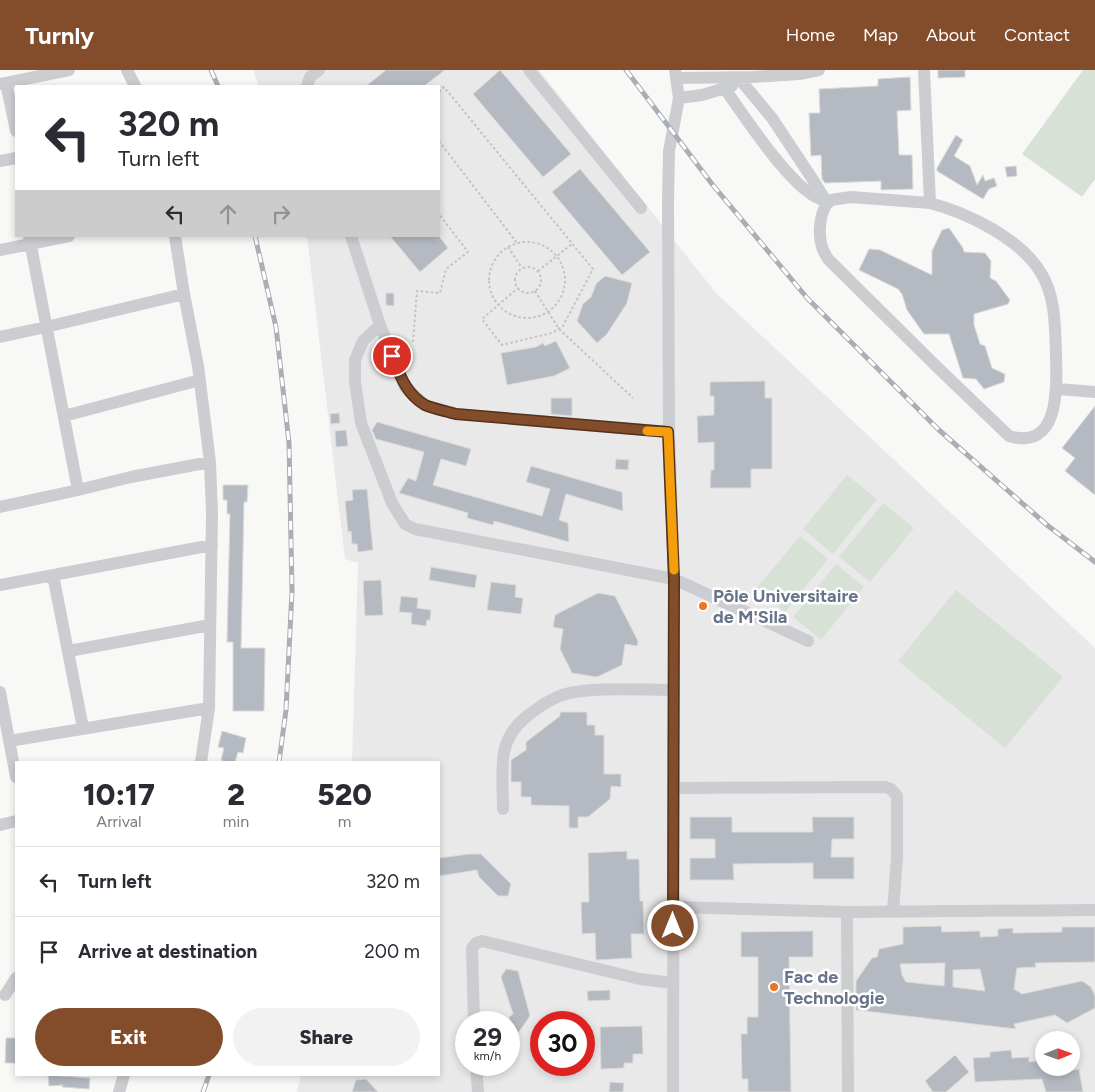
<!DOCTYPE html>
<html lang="en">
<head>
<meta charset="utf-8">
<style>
  body { margin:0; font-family:Figtree,sans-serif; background:#f2f2f3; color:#2b2b33; height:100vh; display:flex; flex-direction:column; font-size:19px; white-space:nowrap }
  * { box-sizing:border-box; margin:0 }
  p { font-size:16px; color:#7c7c81 }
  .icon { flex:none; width:28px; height:28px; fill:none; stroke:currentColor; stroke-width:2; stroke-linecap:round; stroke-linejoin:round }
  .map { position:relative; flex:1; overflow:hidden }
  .drawer { position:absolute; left:15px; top:691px; width:425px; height:315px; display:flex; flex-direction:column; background:#fff; border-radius:0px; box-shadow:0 2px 8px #0003 }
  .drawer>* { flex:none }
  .guide { position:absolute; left:15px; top:15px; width:425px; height:152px; border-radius:0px; box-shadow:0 2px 8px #0003; background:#fff; color:#2b2b33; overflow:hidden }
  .needle { width:32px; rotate:89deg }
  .buttons { position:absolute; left:1035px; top:961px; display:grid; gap:10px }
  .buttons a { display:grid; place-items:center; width:45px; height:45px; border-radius:50%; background:#fff; box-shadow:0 2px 8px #0003; font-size:25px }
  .speed { position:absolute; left:455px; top:941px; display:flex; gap:10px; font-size:25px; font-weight:700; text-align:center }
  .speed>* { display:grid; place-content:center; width:65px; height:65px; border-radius:50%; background:#fff; box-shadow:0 2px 8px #0003; line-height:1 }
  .speed small { font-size:12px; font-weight:400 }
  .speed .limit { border:8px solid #d22; background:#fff; color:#111 }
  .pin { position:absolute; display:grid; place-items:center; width:42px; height:42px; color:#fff; margin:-21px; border:2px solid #fff; border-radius:50%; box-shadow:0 1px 5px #0007 }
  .me { position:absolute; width:55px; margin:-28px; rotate:0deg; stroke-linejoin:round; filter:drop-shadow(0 0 4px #0008) }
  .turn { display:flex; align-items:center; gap:18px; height:105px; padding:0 20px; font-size:22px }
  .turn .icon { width:65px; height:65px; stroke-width:2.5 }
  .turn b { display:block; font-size:35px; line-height:42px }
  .lanes { display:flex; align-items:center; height:48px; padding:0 20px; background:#0003; justify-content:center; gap:25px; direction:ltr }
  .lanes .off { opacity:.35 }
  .eta { display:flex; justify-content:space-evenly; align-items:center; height:85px; text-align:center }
  .eta b { font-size:30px; font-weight:800; line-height:35px }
  .primary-button { display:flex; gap:10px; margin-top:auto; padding:10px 20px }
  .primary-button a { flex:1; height:58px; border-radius:30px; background:#834c2a; color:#fff; font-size:20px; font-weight:800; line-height:58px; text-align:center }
  .primary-button a+a { background:#f2f2f3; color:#2b2b33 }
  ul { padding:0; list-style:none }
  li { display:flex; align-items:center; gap:15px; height:70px; padding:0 20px; border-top:1px solid #e1e1e2 }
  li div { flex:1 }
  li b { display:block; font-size:19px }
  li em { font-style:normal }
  header { display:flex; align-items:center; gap:30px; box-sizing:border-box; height:70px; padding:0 25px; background:#834c2a; color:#fff }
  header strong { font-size:24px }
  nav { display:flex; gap:28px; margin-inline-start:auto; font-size:18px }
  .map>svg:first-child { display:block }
  .built { fill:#e9e9e9; fill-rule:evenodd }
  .green { fill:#d8e1d6 }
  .building { fill:#b5bac2; stroke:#dadad8; fill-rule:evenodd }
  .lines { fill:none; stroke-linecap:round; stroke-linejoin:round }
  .path { stroke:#c2c3c6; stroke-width:2; stroke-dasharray:2.5 2.5; stroke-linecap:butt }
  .minor { stroke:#cbcdd1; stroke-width:12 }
  .rail-casing { stroke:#aaaeb5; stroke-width:5 }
  .rail { stroke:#fff; stroke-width:3; stroke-dasharray:9; stroke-linecap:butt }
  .route-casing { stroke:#55311b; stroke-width:12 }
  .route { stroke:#834c2a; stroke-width:9 }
  .slow { stroke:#f59e0b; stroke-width:9 }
  .poi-dot { fill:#ee7520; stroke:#fff; stroke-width:2 }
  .labels { text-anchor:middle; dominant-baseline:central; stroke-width:5; stroke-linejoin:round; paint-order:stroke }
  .poi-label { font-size:18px; font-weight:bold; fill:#667389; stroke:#fff; text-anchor:start }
</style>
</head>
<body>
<header>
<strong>Turnly</strong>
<nav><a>Home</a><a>Map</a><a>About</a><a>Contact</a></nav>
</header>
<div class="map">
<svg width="1095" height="1022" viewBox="0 0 1095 1022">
  <rect width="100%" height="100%" fill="#f8f9f6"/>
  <!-- built -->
  <path class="built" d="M253,0H539L716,223L1095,578V1022H297L301,1005H439V692H352L358,493L345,489L307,166H439V16H259ZM466,952H509V995H466ZM541,952H584V995H541ZM1044,970H1071V998H1044Z"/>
  <!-- green -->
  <path class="green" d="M1083,0H1095V109L1082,127L1022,84Z
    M847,405L877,429L833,484L803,459Z
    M883,433L914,458L870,512L839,487Z
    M800,466L828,489L785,542L756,519Z
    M836,494L864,517L821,570L793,547Z
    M956,520L1063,607L1005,678L898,591Z"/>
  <!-- building -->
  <path class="building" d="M386,0H445L424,16H366Z
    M500,0L571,84L543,107L473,24Z
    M938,0H965V7L938,8Z
    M910,7L911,40L897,41L899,85H912L913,119L881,120V111L825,113L822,109L821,85L811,86L809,43H820L819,19L878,16V9Z
    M956,65L963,70L954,86L970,96L977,115L983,105L985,111L994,108L997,116L989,119L983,129L937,101V98Z
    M1016,96L1017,106L1007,107L1005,97Z
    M580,99L650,182L622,205L552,122Z
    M949,158L963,178L964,182L985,183L991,191L990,208L996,211L1010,230L1008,234L974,244V255L980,274L985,276L992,298L1005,304L1004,312L984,319L976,309L963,308L949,264H924L907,240L902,224L898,219L859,200L869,179L880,180L932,205V181L942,160Z
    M390,166H439L448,178L420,202Z
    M605,206L632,213L627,233L607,264L597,273L577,251L583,234L591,227L596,214Z
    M386,223H394V236L386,235Z
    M556,271L570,298L554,306L507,315L501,283L536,277L543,273L545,276Z
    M765,311V328H772V399H751V418H710L711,400H714V372L698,373L697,346L714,345V326H710V312Z
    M551,328H572V346L551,344Z
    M1095,336V425L1065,401L1075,388L1062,378Z
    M339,343L340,353L331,354L330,344Z
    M377,352L471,379L466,396L441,389L433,415L542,446L550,419L526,412L531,396L622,422L623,441L566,424L559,450L568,453L569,472L494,451L493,455L467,448L468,443L399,423L408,408L416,411L424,382L376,369L372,360Z
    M346,360L348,376L336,377L335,361Z
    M616,389L629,390L628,400L615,399Z
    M223,415H248L247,432H244L241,578H265L264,641H233V572H227L230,444H227V430H223Z
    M367,419L373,480L358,482L357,474H352L351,461L348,462L345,431L353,430L352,420Z
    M431,497L477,505L475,518L429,510Z
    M381,510L383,545L365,546L363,511Z
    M491,512L516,515L515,527L523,528L521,544L487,540Z
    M598,523L615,526L638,571L637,576L625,574L622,595L597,607L572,603L560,579L563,559L553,557L555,545Z
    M401,526L418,528L417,538L431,540L430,550H427L426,556L411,554L412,543L399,542Z
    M560,642H587V655H595V665H604V704H621V717L611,716L610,729L588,747H578V758H569V736L531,735V727H521V712H511V690L526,680V672L560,646Z
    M222,661L246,668L243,683L238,682L235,692H222L223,690H221L224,678L218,677Z
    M690,747H732V762H813L812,747H854V769H832L831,787H854V809H813V793L733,794L734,810H690V788H715V769H690Z
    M627,781V789H639L640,831H643L644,864H631L632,888L596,890L595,863L582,864L581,832H589L588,783Z
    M469,784H481L511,814L508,826H498L479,807L477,800L439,806V788Z
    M941,856L942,862L980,861V867L998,866V859L1013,858V863L1062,862V857H1095V892L1035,893L1036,897L1017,898L1014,919L1022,924L1082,911L1091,917L1095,926V938L1067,953L1055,945L1014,954L1016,959L856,940V911L872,888L877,887L879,879L903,874V857ZM945,893L944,916L906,912L902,905L900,894ZM980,899L985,921L953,917V900Z
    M813,861V887H789L791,1022H748V1009H742L741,964H747V947H758V887H741V862Z
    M506,899L518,901L530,946L509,976V947L513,944L501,907Z
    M610,920V930L588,931L587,921Z
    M642,956L643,984H633V993H624V998L601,999L600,957Z
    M6,968H16V993H5Z
    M1011,980L1012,988L1029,987V992L1044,990V998H1069V1001L1079,999L1083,1022H1046L1042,1009L975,1012L973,988L990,987V982Z
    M955,985L969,1002L946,1022H933L925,1011Z
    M48,1005L90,1008L89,1019L62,1017L63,1015L49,1016Z
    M366,1009L378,1022H352L356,1010Z
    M610,1012L624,1013L623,1022H609Z"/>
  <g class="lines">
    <!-- path -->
    <path class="path" d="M439,22L444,17L593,199L563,256L552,263L502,275L482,249L518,218
      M439,71L517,173
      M489 210a38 38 0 1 1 76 0a38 38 0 1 1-76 0Z
      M508,177L522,198
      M515 210a13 13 0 1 1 26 0a13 13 0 1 1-26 0Z
      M538,201L572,174
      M535,221L559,259L633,328
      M413,272L417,221L440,223L446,199L468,182L439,144"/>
    <!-- minor -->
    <path class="minor" d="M127,0L135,16
      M529,0L641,138
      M924,0L930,133
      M677,8L753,7L799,4L819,0
      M742,12L772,48L815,113L827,133
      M6,13L16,61
      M0,14L69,0
      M307,16L310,7L319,0
      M725,19C743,44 795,125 824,130
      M679,28L702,25L732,16
      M0,91L16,88
      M851,127L930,133C968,143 1021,169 1041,203C1056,227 1055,258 1056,285C1057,317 1060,381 1009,366L936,296L828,189C826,185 823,181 822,177C818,164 819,139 831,130Z
      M29,166L78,420
      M175,166L184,224L198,296L210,392L212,443L209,638L201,692
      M351,166L380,255L405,317L425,335L456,344L669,362
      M0,180L69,166
      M380,255L363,271L355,290V312L361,353L392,433L405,454L415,459L674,509L808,571
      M0,267L46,257L184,224
      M1058,319L1095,322
      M64,346L200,310
      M0,437L78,420L131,407L210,392
      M53,505L83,658
      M0,515L212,475
      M69,581L210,555
      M0,622L16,707
      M9,671L209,638
      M673,718L885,717L891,719L897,726V787L893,841
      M503,739C503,720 501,700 504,682C507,667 515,656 526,647C537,638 549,630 562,625C588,616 644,620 673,620
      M0,755L16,751
      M673,837L847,842L1095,840
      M847,842L848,1022
      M5,925L16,908
      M474,952L472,878L476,873L482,871L640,909L673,913
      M476,995L478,1022
      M119,1022L124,1005
      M673,1022L674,509L669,362L668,133L669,81L679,28L675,0"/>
    <!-- rail casing -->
    <g class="rail-casing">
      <path id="rail" d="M211,0L218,16
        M626,0L712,114L808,229L939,360L1047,455L1095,492
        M255,166L276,257L289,373L292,521L286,640L279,692
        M203,1022L209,1005"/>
    </g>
    <!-- rail -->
    <use href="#rail" class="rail"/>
  </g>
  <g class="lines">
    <!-- route casing -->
    <g class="route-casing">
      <path id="route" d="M392,286C400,305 406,324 425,335C434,339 446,341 456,344L668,362L674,509L673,856"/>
    </g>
    <!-- route -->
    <use href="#route" class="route"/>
    <!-- slow -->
    <path class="slow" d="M647,361L668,362L674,500"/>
  </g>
  <!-- markers -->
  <g class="poi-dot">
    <circle cx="703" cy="536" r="5"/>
    <circle cx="774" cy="917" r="5"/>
  </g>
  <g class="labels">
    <!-- poi labels -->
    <g class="poi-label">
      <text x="713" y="526">Pôle Universitaire<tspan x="713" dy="21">de M'Sila</tspan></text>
      <text x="784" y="907">Fac de<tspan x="784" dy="21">Technologie</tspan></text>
    </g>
  </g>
</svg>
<div class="buttons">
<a><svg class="needle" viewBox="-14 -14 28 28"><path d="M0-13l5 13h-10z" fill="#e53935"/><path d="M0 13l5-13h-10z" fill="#7c7c81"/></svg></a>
</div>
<div class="speed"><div>29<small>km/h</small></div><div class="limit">30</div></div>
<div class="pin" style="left:392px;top:286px;background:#d93025"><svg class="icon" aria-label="arrive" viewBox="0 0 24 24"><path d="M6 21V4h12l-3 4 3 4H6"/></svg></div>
<svg class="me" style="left:673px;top:856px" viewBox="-20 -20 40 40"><circle r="17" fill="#834c2a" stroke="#fff" stroke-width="3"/><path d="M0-11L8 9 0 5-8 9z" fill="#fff"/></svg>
<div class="guide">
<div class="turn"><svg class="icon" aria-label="left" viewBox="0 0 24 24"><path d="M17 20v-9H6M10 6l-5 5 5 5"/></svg><div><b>320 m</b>Turn left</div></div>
<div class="lanes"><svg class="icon" aria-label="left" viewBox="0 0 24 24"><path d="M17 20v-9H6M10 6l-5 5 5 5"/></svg><svg class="icon off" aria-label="ahead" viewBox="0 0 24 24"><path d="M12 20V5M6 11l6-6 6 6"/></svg><svg class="icon off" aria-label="right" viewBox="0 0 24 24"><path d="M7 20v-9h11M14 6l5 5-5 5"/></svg></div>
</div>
<section class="drawer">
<div class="eta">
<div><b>10:17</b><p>Arrival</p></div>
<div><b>2</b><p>min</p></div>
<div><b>520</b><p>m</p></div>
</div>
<ul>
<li><svg class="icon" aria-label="left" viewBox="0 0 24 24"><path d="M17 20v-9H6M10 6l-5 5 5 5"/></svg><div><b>Turn left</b></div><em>320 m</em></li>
<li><svg class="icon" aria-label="arrive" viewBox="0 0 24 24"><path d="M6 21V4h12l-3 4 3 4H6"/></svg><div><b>Arrive at destination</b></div><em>200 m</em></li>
</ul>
<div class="primary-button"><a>Exit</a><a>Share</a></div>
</section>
</div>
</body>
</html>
